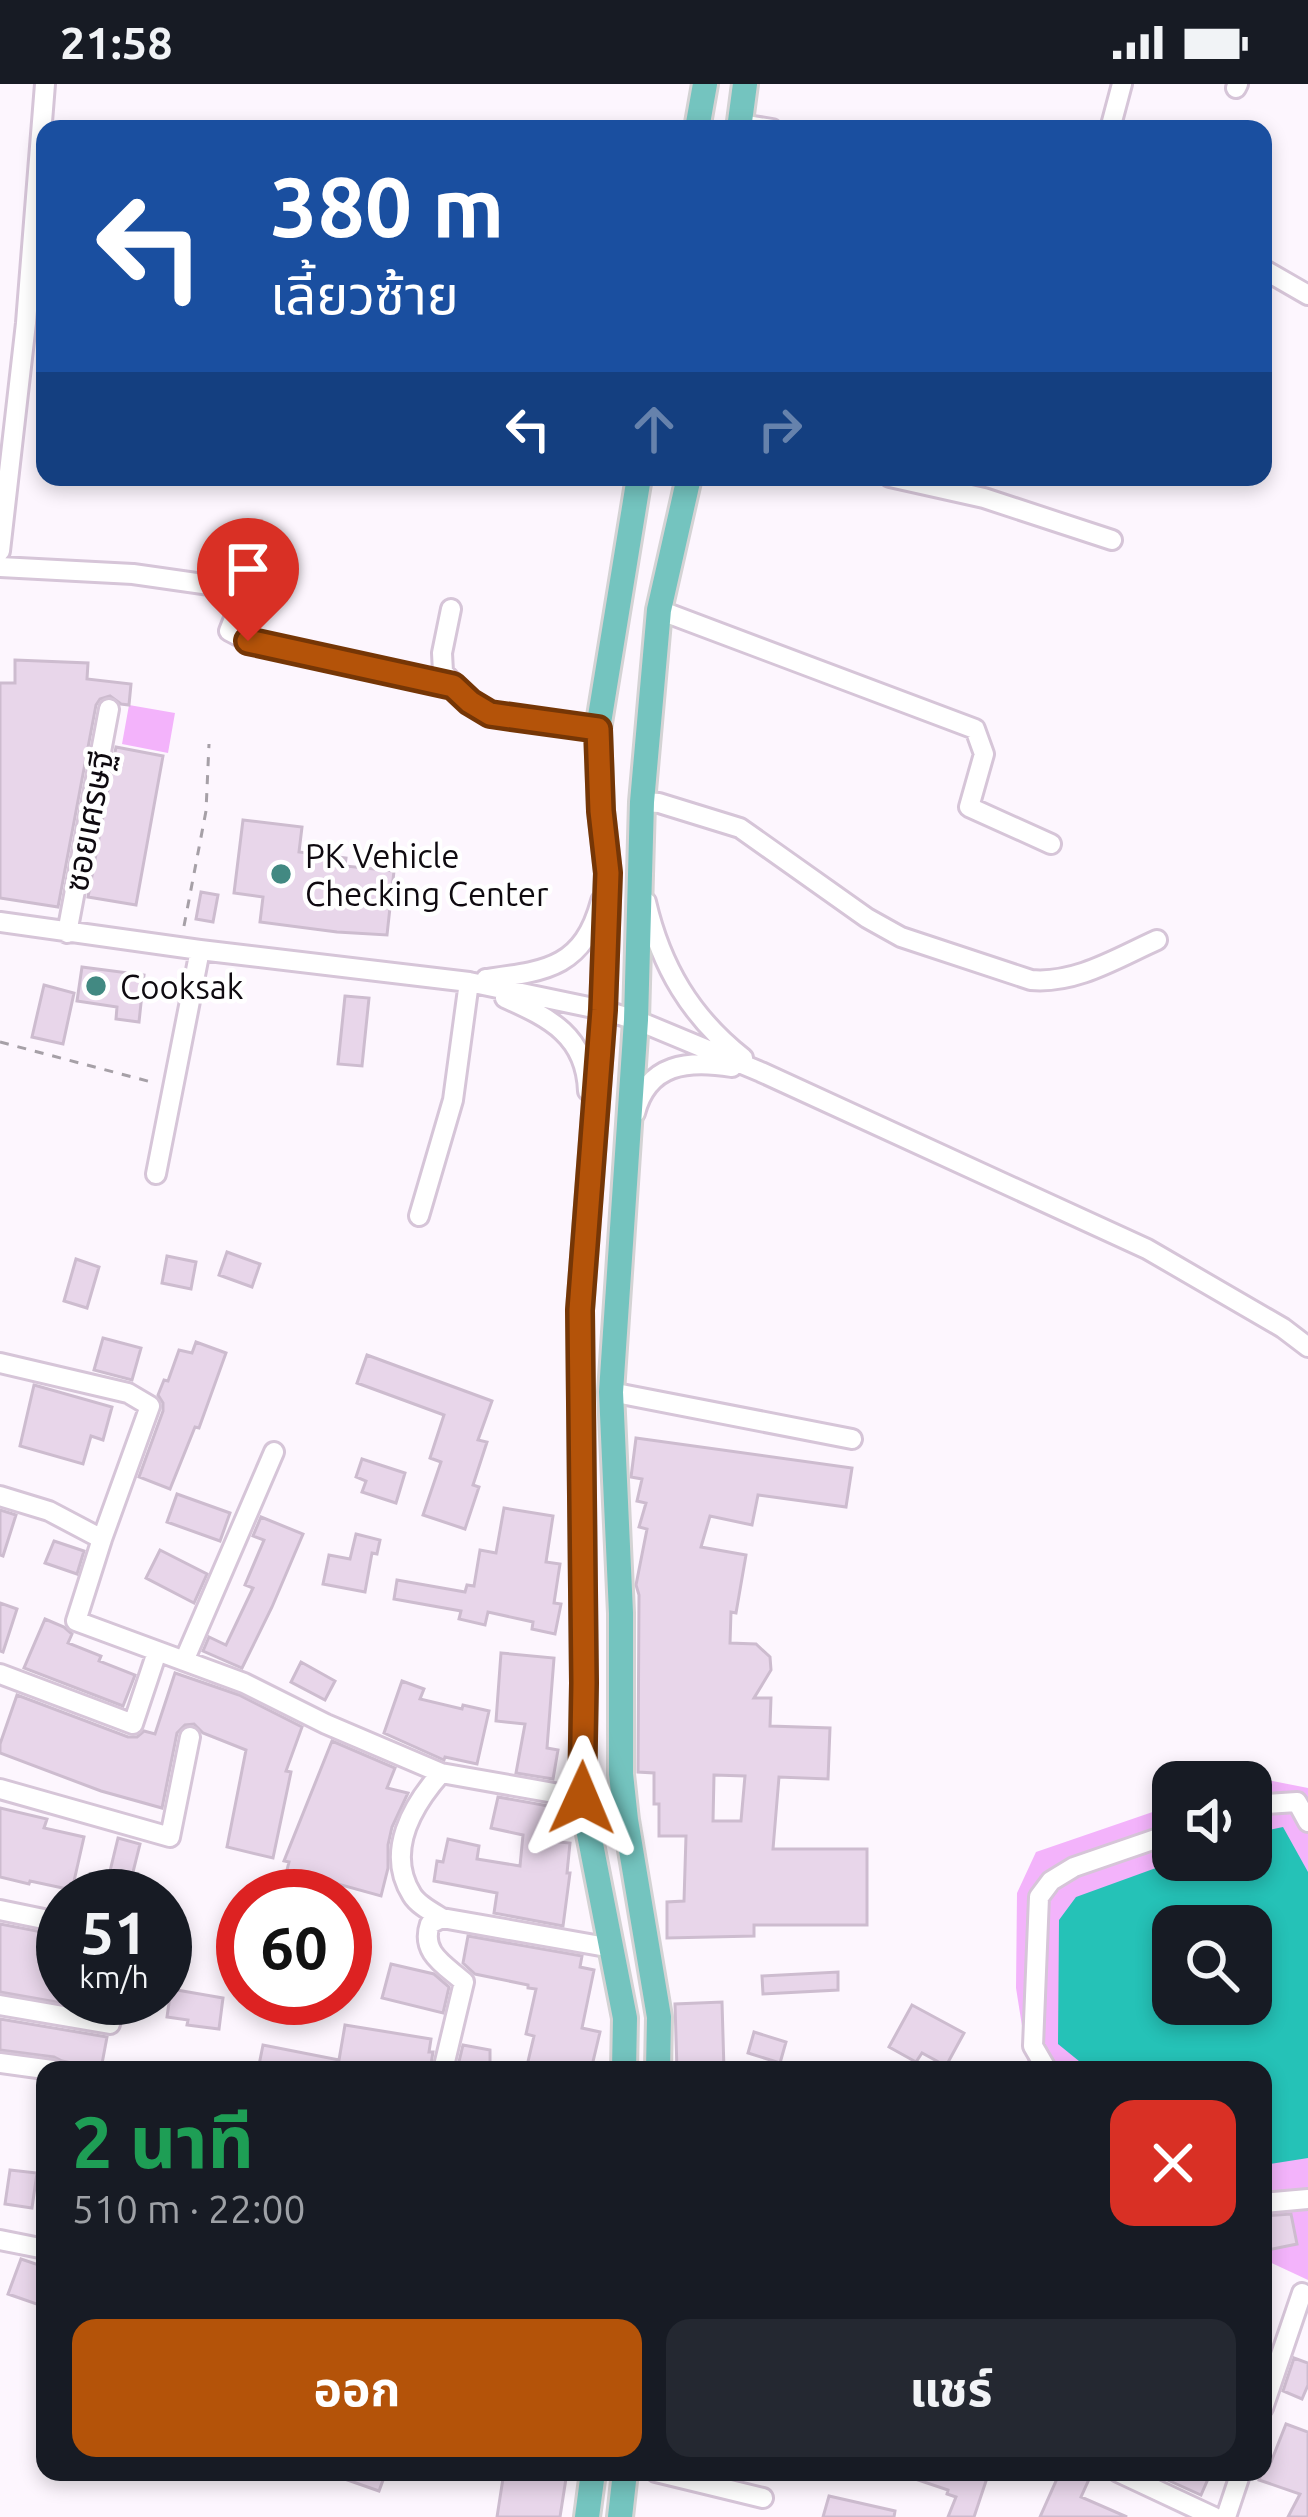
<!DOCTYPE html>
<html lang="th">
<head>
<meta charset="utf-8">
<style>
  body { margin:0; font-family:Ubuntu,"Noto Sans Thai",sans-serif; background:#242831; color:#f1f3f6; height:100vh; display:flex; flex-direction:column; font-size:45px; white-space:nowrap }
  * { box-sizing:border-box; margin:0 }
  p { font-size:39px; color:#9ea1a6 }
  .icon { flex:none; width:66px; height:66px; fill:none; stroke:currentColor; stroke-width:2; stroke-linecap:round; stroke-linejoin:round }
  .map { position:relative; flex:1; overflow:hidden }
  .drawer { position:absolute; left:36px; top:1977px; width:1236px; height:420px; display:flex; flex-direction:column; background:#171b24; border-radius:24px; box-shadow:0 6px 18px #0003 }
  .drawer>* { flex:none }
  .guide { position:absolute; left:36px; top:36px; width:1236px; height:366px; border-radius:24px; box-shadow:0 6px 18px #0003; background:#1a4fa0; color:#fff; overflow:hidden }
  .fabs { position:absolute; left:1152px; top:1677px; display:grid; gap:24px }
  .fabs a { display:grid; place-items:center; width:120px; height:120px; border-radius:24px; background:#171b24; box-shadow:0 6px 18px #0003; font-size:60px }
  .speed { position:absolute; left:36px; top:1785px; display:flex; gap:24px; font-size:60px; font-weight:700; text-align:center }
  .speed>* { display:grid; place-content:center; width:156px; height:156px; border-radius:50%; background:#171b24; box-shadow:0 6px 18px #0003; line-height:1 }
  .speed small { font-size:30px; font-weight:400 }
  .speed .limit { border:18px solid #d22; background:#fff; color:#111 }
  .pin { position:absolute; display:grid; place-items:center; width:102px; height:102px; color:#fff; margin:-123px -51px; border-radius:50% 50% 50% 0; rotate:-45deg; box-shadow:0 0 12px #0007 }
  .pin .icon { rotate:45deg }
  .me { position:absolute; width:132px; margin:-66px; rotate:1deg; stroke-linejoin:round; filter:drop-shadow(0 0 9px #0008) }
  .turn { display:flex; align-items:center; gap:42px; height:252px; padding:0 36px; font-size:54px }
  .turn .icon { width:156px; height:156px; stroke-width:2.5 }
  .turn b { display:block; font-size:84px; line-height:102px }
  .lanes { display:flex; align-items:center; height:114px; padding:0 36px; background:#0003; justify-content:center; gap:60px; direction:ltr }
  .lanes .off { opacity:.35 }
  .round { display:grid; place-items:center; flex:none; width:126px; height:126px; border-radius:24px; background:#242831 }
  .headline { display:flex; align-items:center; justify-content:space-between; height:204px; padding:0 36px }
  h1 { font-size:72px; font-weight:700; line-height:90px; color:#1e9e55 }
  .button { display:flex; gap:24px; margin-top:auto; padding:24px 36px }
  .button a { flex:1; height:138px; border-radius:24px; background:#b45309; color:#fff; font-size:48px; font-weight:700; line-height:138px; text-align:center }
  .button a+a { background:#242831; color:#f1f3f6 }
  .status { display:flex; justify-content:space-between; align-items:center; height:84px; padding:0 60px; background:#171b24; direction:ltr }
  .status svg { height:33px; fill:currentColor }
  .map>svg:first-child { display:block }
  .green { fill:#f3b3fb; fill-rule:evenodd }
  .water { fill:#25c2b7; fill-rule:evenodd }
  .building { fill:#e8d6ea; stroke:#cdbccf; stroke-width:3; fill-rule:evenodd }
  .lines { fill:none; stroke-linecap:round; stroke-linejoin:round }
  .minor-casing { stroke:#d6c5d8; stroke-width:24 }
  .major-casing { stroke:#d4d3d4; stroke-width:30 }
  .path { stroke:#a6a0a7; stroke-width:3; stroke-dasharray:9 9; stroke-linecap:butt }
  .minor { stroke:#fff; stroke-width:18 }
  .major { stroke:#74c4bf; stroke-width:24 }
  .route-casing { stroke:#753606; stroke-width:30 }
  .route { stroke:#b45309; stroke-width:21 }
  .poi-dot { fill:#428982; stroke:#fff; stroke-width:4.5 }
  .labels { text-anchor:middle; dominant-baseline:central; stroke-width:9; stroke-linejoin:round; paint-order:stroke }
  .street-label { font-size:33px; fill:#0f0a10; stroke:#fff }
  .poi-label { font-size:33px; fill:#0f0a10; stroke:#fff; text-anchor:start }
</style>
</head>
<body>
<div class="status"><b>21:58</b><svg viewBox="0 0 49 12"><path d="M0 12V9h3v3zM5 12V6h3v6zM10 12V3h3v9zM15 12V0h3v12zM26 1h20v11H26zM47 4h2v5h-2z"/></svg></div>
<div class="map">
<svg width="1308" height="2433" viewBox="0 0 1308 2433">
  <rect width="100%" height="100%" fill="#fdf6fe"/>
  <!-- green -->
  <path class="green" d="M129,621L175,629L168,669L122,660Z
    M1267,1696L1308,1704V2196L1263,2175V1986H1029L1016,1904L1017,1809L1036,1768L1173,1721V1776H1251V1700ZM1173,1842H1251V1920H1173Z"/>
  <!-- water -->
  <path class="water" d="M1283,1743L1308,1788V2074L1263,2081V1986H1090L1058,1960L1059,1836L1076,1813L1178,1776H1251V1750ZM1173,1842H1251V1920H1173Z"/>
  <!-- building -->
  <path class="building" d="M15,576L88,579L87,595L131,600L129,621L121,620L110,612L100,615L96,621L58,823L0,814V599H15Z
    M116,663L163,672L136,821L88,813Z
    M243,736L302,743L299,768L346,774L345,782L394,787L387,851L337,848L260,838L263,813L234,809Z
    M201,808L218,811L213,838L196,835Z
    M82,883L144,891L139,938L116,935L117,923L77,917Z
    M44,901L74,909L63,960L32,953Z
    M345,912L369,914L362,982L338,980Z
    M227,1168L260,1180L252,1203L219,1191Z
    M167,1172L196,1178L191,1205L162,1199Z
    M76,1175L99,1183L87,1224L64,1217Z
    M103,1254L141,1264L132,1296L94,1286Z
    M196,1258L226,1269L199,1344L195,1343L170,1405L139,1393L163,1327V1319L158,1311L164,1296L168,1297L179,1266L192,1269Z
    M367,1271L492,1317L478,1356L487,1358L473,1401L479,1403L465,1445L423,1431L441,1378L430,1374L444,1331L357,1299Z
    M34,1301L112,1323L103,1356L91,1352L83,1380L20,1362Z
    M636,1354L852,1384L846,1423L758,1411L752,1441L710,1432L701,1463L746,1471L736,1529L731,1528L730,1559L756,1560L770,1573L771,1586L754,1614H771L770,1642L830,1644L828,1695L779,1693L773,1765H867V1841H754V1852L667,1854V1818L684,1817L686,1752H659V1720H654V1689L638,1688L639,1511L636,1501L647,1445L639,1443L646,1419L637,1417L642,1395L631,1393ZM714,1691L745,1692L741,1737H713Z
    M362,1375L405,1389L396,1419L362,1408L366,1397L356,1393Z
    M177,1410L230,1429L220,1457L167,1438Z
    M504,1424L553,1432L546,1478L560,1480L554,1519L561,1520L555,1550L532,1545L533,1538L488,1528L485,1541L459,1535L461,1527L394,1515L397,1496L465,1508L467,1501L474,1502L480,1466L496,1469Z
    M0,1426L16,1431L3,1472L0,1471Z
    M261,1433L303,1450L272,1523L242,1584L203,1567L209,1553L226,1561L253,1504L245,1501L264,1456L253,1452Z
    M356,1450L380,1456L377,1470L372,1469L365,1508L323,1500L329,1471L350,1475Z
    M54,1457L84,1467L77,1490L45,1479Z
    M160,1466L207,1490L194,1519L146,1494Z
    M0,1519L17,1525L3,1568L0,1567Z
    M45,1535L64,1543L72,1550L68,1559L101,1572L99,1577L135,1591L123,1622L24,1584Z
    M501,1569L554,1574L547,1664L558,1666L553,1695L516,1689L525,1640L496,1637Z
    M301,1578L335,1597L325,1616L291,1598Z
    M175,1589L239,1611L302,1643L286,1687L291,1688L273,1774L227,1763L246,1666L203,1649L194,1640L185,1641L177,1649L162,1724L101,1707L0,1669V1660L17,1611L128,1653H137L144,1647L155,1650Z
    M402,1597L424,1605L420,1615L462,1625L463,1621L489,1627L477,1680L445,1673L444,1676L384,1649Z
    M332,1657L395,1684L387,1704L408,1709L392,1743L388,1761V1784L381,1812L287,1786L289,1778L284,1777Z
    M498,1713L554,1723L547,1757L570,1759L567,1789H570L563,1842L494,1829L497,1809L434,1797L437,1777L443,1778L448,1755L479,1762L477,1775L520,1782L523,1751L491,1744Z
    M0,1724L47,1735L44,1744L84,1753L72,1806L30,1797L29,1800L0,1793Z
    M118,1754L140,1760L127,1812H104Z
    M0,1840L63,1852V1914H121L118,1929L0,1908Z
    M468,1852L582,1872L580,1883L594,1886L582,1944L600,1948L591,1986H526L534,1952L526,1950L536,1905L528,1904V1901L475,1890L463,1879Z
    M391,1880L434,1890L449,1903L443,1929L382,1914Z
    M838,1888V1906L763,1910L762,1892Z
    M171,1905L223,1914L219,1945L187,1941L188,1936L167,1933Z
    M722,1918L724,1986H677L675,1920Z
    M912,1921L964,1949L946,1982L922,1969L916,1978L889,1963Z
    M0,1935L107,1953L101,1985L62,1977L54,1973L0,1966Z
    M345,1941L431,1955L429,1968H433L430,1986H258L263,1961L339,1976Z
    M754,1948L786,1958L780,1979L748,1969Z
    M463,1961L490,1966V1986H457Z
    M10,2086L37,2089L32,2124L5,2120Z
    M1291,2130L1297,2160L1263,2167V2132Z
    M21,2175L45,2183V2223L8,2210Z
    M1294,2274L1308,2279V2301L1302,2315L1283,2307Z
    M1286,2340L1308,2348V2433H1288L1300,2410L1259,2396L1264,2381L1269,2383Z
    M331,2388H386L379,2407L330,2390Z
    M504,2388H567L560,2433H497Z
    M903,2388H989L974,2433H948L956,2413L947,2410L948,2406L903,2391Z
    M1060,2388H1077L1090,2393L1081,2413L1127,2433H1040Z
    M1150,2388H1211L1201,2411Z
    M829,2412L895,2427L894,2433H823Z"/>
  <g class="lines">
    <!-- minor casing -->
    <g class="minor-casing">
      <path id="minor" d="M1236,4L1238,0
        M740,40L772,45
        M1110,45L1122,0
        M1263,185L1308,211
        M890,393L984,414L1112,456
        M0,467L26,239L45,0
        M0,483L133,490L210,501L237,527L229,547L248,557L453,602
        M451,525L442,569L443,588L470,618L490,630L598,645
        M659,526L975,645L984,670L969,723L1051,760
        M642,718L659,719L740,744L867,834L901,853L1031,896C1076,900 1117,874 1157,856
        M646,818C661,883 691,933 743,974
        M0,838L200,866L469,898L603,926L636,936L761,988L1147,1165L1283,1244L1308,1263
        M67,849L109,625
        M486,895C546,887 583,884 601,817
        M505,914C550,934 586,952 588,1007
        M635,1029C648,979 688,976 732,983
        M156,1090L200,866
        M419,1132L453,1016L469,898
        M0,1279L128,1309L150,1322L102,1455L76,1537L244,1599L326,1640L441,1689L582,1714
        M611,1308L852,1355
        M0,1412L49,1427L102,1455
        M184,1577L274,1368
        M0,1590L133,1640L157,1568
        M441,1689C412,1722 385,1768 412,1811C418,1821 432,1828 442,1834
        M0,1705L170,1753L190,1653
        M1251,1721L1297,1718L1308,1738
        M0,1826L63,1839
        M0,1921L110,1940
        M0,1979L52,1986
        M443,1986L464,1898C445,1881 420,1869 430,1840L442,1834L612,1864
        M1047,1986L1033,1962L1039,1813L1051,1797L1074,1783L1173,1749
        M1263,2119L1308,2115
        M0,2156L45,2165
        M1263,2324L1302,2209
        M656,2388L763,2414
        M1118,2388L1214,2433
        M1226,2433L1241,2388"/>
    </g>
    <!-- major casing -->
    <g class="major-casing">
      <path id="major" d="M697,45L705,0
        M739,45L745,0
        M624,1986L625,1934L582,1714L584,1599L580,1226L603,926L608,789L601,727L598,645L639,393
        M658,1986L659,1933L626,1736L621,1690V1529L611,1308L636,936L642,718L659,526L689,393
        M587,2433L593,2388
        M620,2433L625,2388"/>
    </g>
    <!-- path -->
    <path class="path" d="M184,842L206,727L209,660
      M0,958L155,999"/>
    <!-- minor -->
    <use href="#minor" class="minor"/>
    <!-- major -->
    <use href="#major" class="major"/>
  </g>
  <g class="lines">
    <!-- route casing -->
    <g class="route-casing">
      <path id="route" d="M248,557L453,602L470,618L490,630L598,645L601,727L608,789L603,926L580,1226L584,1599L582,1714"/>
    </g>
    <!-- route -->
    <use href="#route" class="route"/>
  </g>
  <!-- markers -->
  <g class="poi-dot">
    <circle cx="281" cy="790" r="12"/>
    <circle cx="96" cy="902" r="12"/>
  </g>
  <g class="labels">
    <!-- street labels -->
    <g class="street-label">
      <text transform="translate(88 737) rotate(-79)">ซอยเศรษฐี</text>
    </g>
    <!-- poi labels -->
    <g class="poi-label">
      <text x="305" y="771">PK Vehicle<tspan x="305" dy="38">Checking Center</tspan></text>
      <text x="120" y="902">Cooksak</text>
    </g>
  </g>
</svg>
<div class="fabs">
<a><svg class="icon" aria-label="sound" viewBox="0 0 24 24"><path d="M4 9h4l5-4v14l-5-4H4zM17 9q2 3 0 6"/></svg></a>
<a><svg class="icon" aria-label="search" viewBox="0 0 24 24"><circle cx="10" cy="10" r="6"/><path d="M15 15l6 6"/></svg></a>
</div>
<div class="speed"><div>51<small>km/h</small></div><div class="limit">60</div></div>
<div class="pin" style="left:248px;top:557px;background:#d93025"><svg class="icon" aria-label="arrive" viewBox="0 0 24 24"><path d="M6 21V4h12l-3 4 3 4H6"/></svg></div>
<svg class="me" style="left:582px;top:1714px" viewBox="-20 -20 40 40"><path d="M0-17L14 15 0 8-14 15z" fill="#b45309" stroke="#fff" stroke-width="4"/></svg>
<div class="guide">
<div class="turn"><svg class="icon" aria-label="left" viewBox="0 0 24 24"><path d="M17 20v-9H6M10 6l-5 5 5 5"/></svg><div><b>380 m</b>เลี้ยวซ้าย</div></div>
<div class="lanes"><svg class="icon" aria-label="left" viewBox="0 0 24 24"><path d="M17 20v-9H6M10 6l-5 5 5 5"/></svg><svg class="icon off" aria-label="ahead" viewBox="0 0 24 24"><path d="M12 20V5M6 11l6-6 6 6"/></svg><svg class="icon off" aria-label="right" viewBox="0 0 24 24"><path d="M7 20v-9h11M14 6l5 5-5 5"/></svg></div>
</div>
<section class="drawer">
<div class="headline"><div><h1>2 นาที</h1><p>510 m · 22:00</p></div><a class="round" style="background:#d93025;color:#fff"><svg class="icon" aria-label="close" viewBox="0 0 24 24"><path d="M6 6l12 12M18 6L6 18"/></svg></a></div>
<div class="button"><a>ออก</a><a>แชร์</a></div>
</section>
</div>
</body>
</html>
